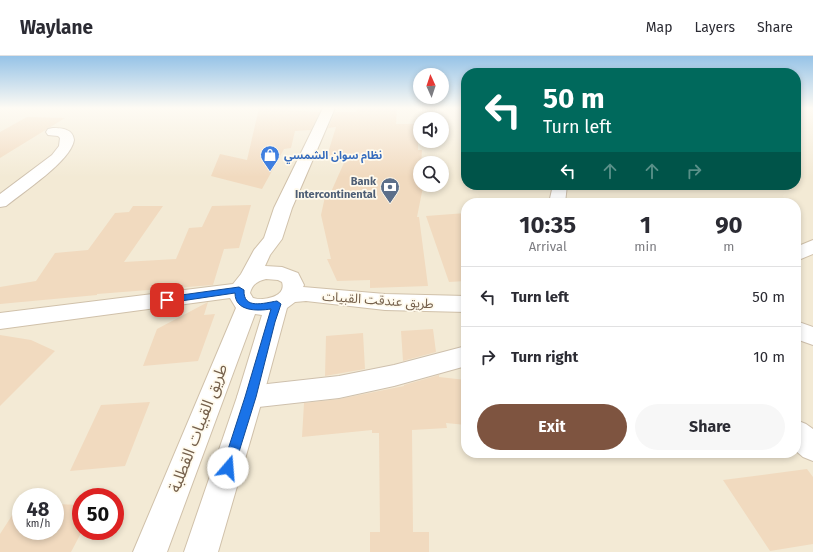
<!DOCTYPE html>
<html lang="en">
<head>
<meta charset="utf-8">
<style>
  body { margin:0; font-family:"Fira Sans","Noto Sans Arabic",sans-serif; background:#f7f7f7; color:#2b2b33; height:100vh; display:flex; flex-direction:column; font-size:15px; white-space:nowrap }
  * { box-sizing:border-box; margin:0 }
  p { font-size:13px; color:#7c7c81 }
  .icon { flex:none; width:22px; height:22px; fill:none; stroke:currentColor; stroke-width:2; stroke-linecap:round; stroke-linejoin:round }
  .map { position:relative; flex:1; overflow:hidden }
  .sheet { position:absolute; left:461px; top:142px; width:340px; height:260px; display:flex; flex-direction:column; background:#fff; border-radius:16px; box-shadow:0 2px 6px #0003 }
  .sheet>* { flex:none }
  .top-card { position:absolute; left:461px; top:12px; width:340px; height:122px; border-radius:16px; box-shadow:0 2px 6px #0003; background:#00695c; color:#fff; overflow:hidden }
  .needle { width:26px; rotate:357deg }
  .fabs { position:absolute; left:413px; top:12px; display:grid; gap:8px }
  .fabs a { display:grid; place-items:center; width:36px; height:36px; border-radius:50%; background:#fff; box-shadow:0 2px 6px #0003; font-size:20px }
  .speed { position:absolute; left:12px; top:432px; display:flex; gap:8px; font-size:20px; font-weight:700; text-align:center }
  .speed>* { display:grid; place-content:center; width:52px; height:52px; border-radius:50%; background:#fff; box-shadow:0 2px 6px #0003; line-height:1 }
  .speed small { font-size:10px; font-weight:400 }
  .speed .limit { border:6px solid #d22; background:#fff; color:#111 }
  .pin { position:absolute; display:grid; place-items:center; width:34px; height:34px; color:#fff; margin:-17px; border-radius:8px; box-shadow:0 2px 6px #0006 }
  .me { position:absolute; width:44px; margin:-22px; rotate:18deg; stroke-linejoin:round; filter:drop-shadow(0 0 3px #0008) }
  .turn { display:flex; align-items:center; gap:14px; height:84px; padding:0 16px; font-size:18px }
  .turn .icon { width:52px; height:52px; stroke-width:2.5 }
  .turn b { display:block; font-size:28px; line-height:34px }
  .lanes { display:flex; align-items:center; height:38px; padding:0 16px; background:#0003; justify-content:center; gap:20px; direction:ltr }
  .lanes .off { opacity:.35 }
  .eta { display:flex; justify-content:space-evenly; align-items:center; height:68px; text-align:center }
  .eta b { font-size:24px; font-weight:700; line-height:28px }
  .cta { display:flex; gap:8px; margin-top:auto; padding:8px 16px }
  .cta a { flex:1; height:46px; border-radius:24px; background:#7e5440; color:#fff; font-size:16px; font-weight:700; line-height:46px; text-align:center }
  .cta a+a { background:#f7f7f7; color:#2b2b33 }
  ul { padding:0; list-style:none }
  li { display:flex; align-items:center; gap:12px; height:60px; padding:0 16px; border-top:1px solid #e1e1e2 }
  li div { flex:1 }
  li b { display:block; font-size:15px }
  li em { font-style:normal }
  header { display:flex; align-items:center; gap:24px; box-sizing:border-box; height:56px; padding:0 20px; background:#fff; border-bottom:1px solid #e1e1e2 }
  header strong { font-size:19px }
  nav { display:flex; gap:22px; margin-inline-start:auto; font-size:14px }
  .map>svg:first-child { display:block }
  .residential { fill:#f3ead5; fill-rule:evenodd }
  .building { fill:#f1dabf }
  .lines { fill:none; stroke-linecap:round; stroke-linejoin:round }
  .street-casing { stroke:#cec0ad; stroke-width:2 }
  .secondary-casing { stroke:#d0c1aa; stroke-width:2 }
  .street { fill:#fff; fill-rule:evenodd }
  .secondary { fill:#fff; fill-rule:evenodd }
  .route { fill:#1a73e8; stroke:#114b97 }
  .labels { text-anchor:middle; dominant-baseline:central; stroke-width:3.5; stroke-linejoin:round; paint-order:stroke }
  .far-shop-label { font-size:11px; font-weight:bold; fill:#366cbe; stroke:#fffaed; text-anchor:start }
  .far-service-label { font-size:11px; font-weight:bold; fill:#4e5e75; stroke:#fffaed; text-anchor:end }
  .street-label { font-size:13px; fill:#75604b; stroke:#fffaed }
  .near-street-label { font-size:16px; fill:#75604b; stroke:#fffaed }
</style>
</head>
<body>
<header>
<strong>Waylane</strong>
<nav><a>Map</a><a>Layers</a><a>Share</a></nav>
</header>
<div class="map">
<svg width="813" height="496" viewBox="0 0 813 496">
  <rect width="100%" height="100%" fill="#fcf7e7"/>
  <!-- residential -->
  <path class="residential" d="M0,52H466V129H796V52H813V496H0ZM420,63H442V85H420ZM420,107H442V129H420ZM466,147H796V397H466ZM21,441H55V475H21ZM81,441H115V475H81Z"/>
  <!-- building -->
  <path class="building" d="M259,52L320,56L311,74L295,75L291,92L284,93L262,133L211,120L220,98L247,104Z
    M358,52H397L396,68H418V94H422L420,129H423V131L417,161H419L428,230L370,232V224L337,225L327,203H331L321,159L326,136H331L347,100H327L336,71L328,72L335,56H356Z
    M27,61L65,62L0,102V76Z
    M251,149L239,192L224,193L213,229L97,238V239L0,248V231L36,225L55,197L88,194L115,157L129,156L133,150H163L124,206L176,203L189,172L202,171L212,150Z
    M466,157V225L449,226L426,160Z
    M208,246L204,259L215,258L198,305L143,310L157,273Z
    M433,273L436,296L403,305L401,275Z
    M363,277L365,313L325,320L326,280Z
    M0,279L31,284L55,295L0,350Z
    M439,319V321L466,324V369L446,367L447,372L412,374L413,476H429V496H370V476H380L379,377H372V374L302,381L304,347L339,343L404,330V329Z
    M150,346L125,410L70,415L101,349Z
    M807,413L813,421V488L770,495L723,424Z
    M20,447L21,475H55V448L81,449V477L71,496H0V478Z"/>
  <g class="lines">
    <!-- street casing -->
    <g class="street-casing">
      <path id="street" d="M53,72C62,72 73,73 74,84C71,105 23,136 6,150L0,151V138L52,99L59,90L60,82L58,80L48,79L46,76L48,73Z
        M553,129H567L565,147H549Z
        M796,265L813,271V289L796,283Z
        M466,290V310L394,330L339,342L250,352L241,349L237,341L241,333L250,330L339,320L394,309Z
        M796,364L806,368L813,373V405L803,401L796,395Z"/>
    </g>
    <!-- secondary casing -->
    <g class="secondary-casing">
      <path id="secondary" d="M323,52H335L292,152L282,183L270,199L265,210L282,211L298,217L304,229L303,231L385,238L466,240V256L385,254L306,245L295,246L287,252L263,341L218,496H184L237,341L262,259L255,258L167,496H133L236,252L230,242L0,273V257L233,228L241,218L254,194L264,182L274,152ZM266,223L278,224L282,226C287,241 263,245 253,242L250,237C252,228 258,225 266,223Z
        M813,184V198L796,205V191Z"/>
    </g>
    <!-- street -->
    <use href="#street" class="street"/>
    <!-- secondary -->
    <use href="#secondary" class="secondary"/>
  </g>
  <!-- sky -->
  <linearGradient id="sky" x2="0" y2="1"><stop stop-color="#96c3e7"/><stop offset="0.43" stop-color="#fefbf4"/><stop offset="1" stop-color="#fefbf4" stop-opacity="0"/></linearGradient>
  <rect width="813" height="121" fill="url(#sky)"/>
  <!-- route -->
  <path class="route" d="M239,231L244,234C243,254 264,247 277,245L281,248L275,266L256,341L234,412L232,416L228,418L223,416L222,412L245,341L271,253C258,255 235,256 235,237L167,247L163,244L167,241Z"/>
  <!-- icons -->
  <defs>
    <g id="shop-pin" transform="scale(1)"><path d="M0 17L-7.5 6A9.5 9.5 0 1 1 7.5 6Z" fill="#3f7fe0" stroke="#fffaed"/><path d="M-5-2.5h2.3a2.7 3.5 0 0 1 5.4 0H5L5.5 6h-11ZM-1.5-2.5h3a1.5 2.3 0 0 0-3 0Z" fill="#fff"/></g>
    <g id="bank-pin" transform="scale(1)"><path d="M0 17L-7.5 6A9.5 9.5 0 1 1 7.5 6Z" fill="#5c6f8a" stroke="#fffaed"/><path d="M-6-4H6V4H-6ZM0-2.3a2.3 2.3 0 1 0 0 4.6a2.3 2.3 0 1 0 0-4.6Z" fill="#fff"/></g>
  </defs>
  <g fill-rule="evenodd">
    <use href="#shop-pin" x="270" y="99"/>
    <use href="#bank-pin" x="390" y="131"/>
  </g>
  <g class="labels">
    <!-- far-shop labels -->
    <g class="far-shop-label">
      <text x="284" y="99">نظام سوان الشمسي</text>
    </g>
    <!-- far-service labels -->
    <g class="far-service-label">
      <text x="376" y="125">Bank<tspan x="376" dy="13">Intercontinental</tspan></text>
    </g>
    <!-- street labels -->
    <g class="street-label">
      <text transform="translate(378 244) rotate(4)">طريق عندقت القبيات</text>
    </g>
    <!-- near-street labels -->
    <g class="near-street-label">
      <text transform="translate(198 372) rotate(-69)">طريق القبيات القطلبة</text>
    </g>
  </g>
</svg>
<div class="fabs">
<a><svg class="needle" viewBox="-14 -14 28 28"><path d="M0-13l5 13h-10z" fill="#e53935"/><path d="M0 13l5-13h-10z" fill="#7c7c81"/></svg></a>
<a><svg class="icon" aria-label="sound" viewBox="0 0 24 24"><path d="M4 9h4l5-4v14l-5-4H4zM17 9q2 3 0 6"/></svg></a>
<a><svg class="icon" aria-label="search" viewBox="0 0 24 24"><circle cx="10" cy="10" r="6"/><path d="M15 15l6 6"/></svg></a>
</div>
<div class="speed"><div>48<small>km/h</small></div><div class="limit">50</div></div>
<div class="pin" style="left:167px;top:244px;background:#d93025"><svg class="icon" aria-label="arrive" viewBox="0 0 24 24"><path d="M6 21V4h12l-3 4 3 4H6"/></svg></div>
<svg class="me" style="left:228px;top:412px" viewBox="-20 -20 40 40"><circle r="19" fill="#fff"/><path d="M0-13L10 11 0 6-10 11z" fill="#1a73e8"/></svg>
<div class="top-card">
<div class="turn"><svg class="icon" aria-label="left" viewBox="0 0 24 24"><path d="M17 20v-9H6M10 6l-5 5 5 5"/></svg><div><b>50 m</b>Turn left</div></div>
<div class="lanes"><svg class="icon" aria-label="left" viewBox="0 0 24 24"><path d="M17 20v-9H6M10 6l-5 5 5 5"/></svg><svg class="icon off" aria-label="ahead" viewBox="0 0 24 24"><path d="M12 20V5M6 11l6-6 6 6"/></svg><svg class="icon off" aria-label="ahead" viewBox="0 0 24 24"><path d="M12 20V5M6 11l6-6 6 6"/></svg><svg class="icon off" aria-label="right" viewBox="0 0 24 24"><path d="M7 20v-9h11M14 6l5 5-5 5"/></svg></div>
</div>
<section class="sheet">
<div class="eta">
<div><b>10:35</b><p>Arrival</p></div>
<div><b>1</b><p>min</p></div>
<div><b>90</b><p>m</p></div>
</div>
<ul>
<li><svg class="icon" aria-label="left" viewBox="0 0 24 24"><path d="M17 20v-9H6M10 6l-5 5 5 5"/></svg><div><b>Turn left</b></div><em>50 m</em></li>
<li><svg class="icon" aria-label="right" viewBox="0 0 24 24"><path d="M7 20v-9h11M14 6l5 5-5 5"/></svg><div><b>Turn right</b></div><em>10 m</em></li>
</ul>
<div class="cta"><a>Exit</a><a>Share</a></div>
</section>
</div>
</body>
</html>
